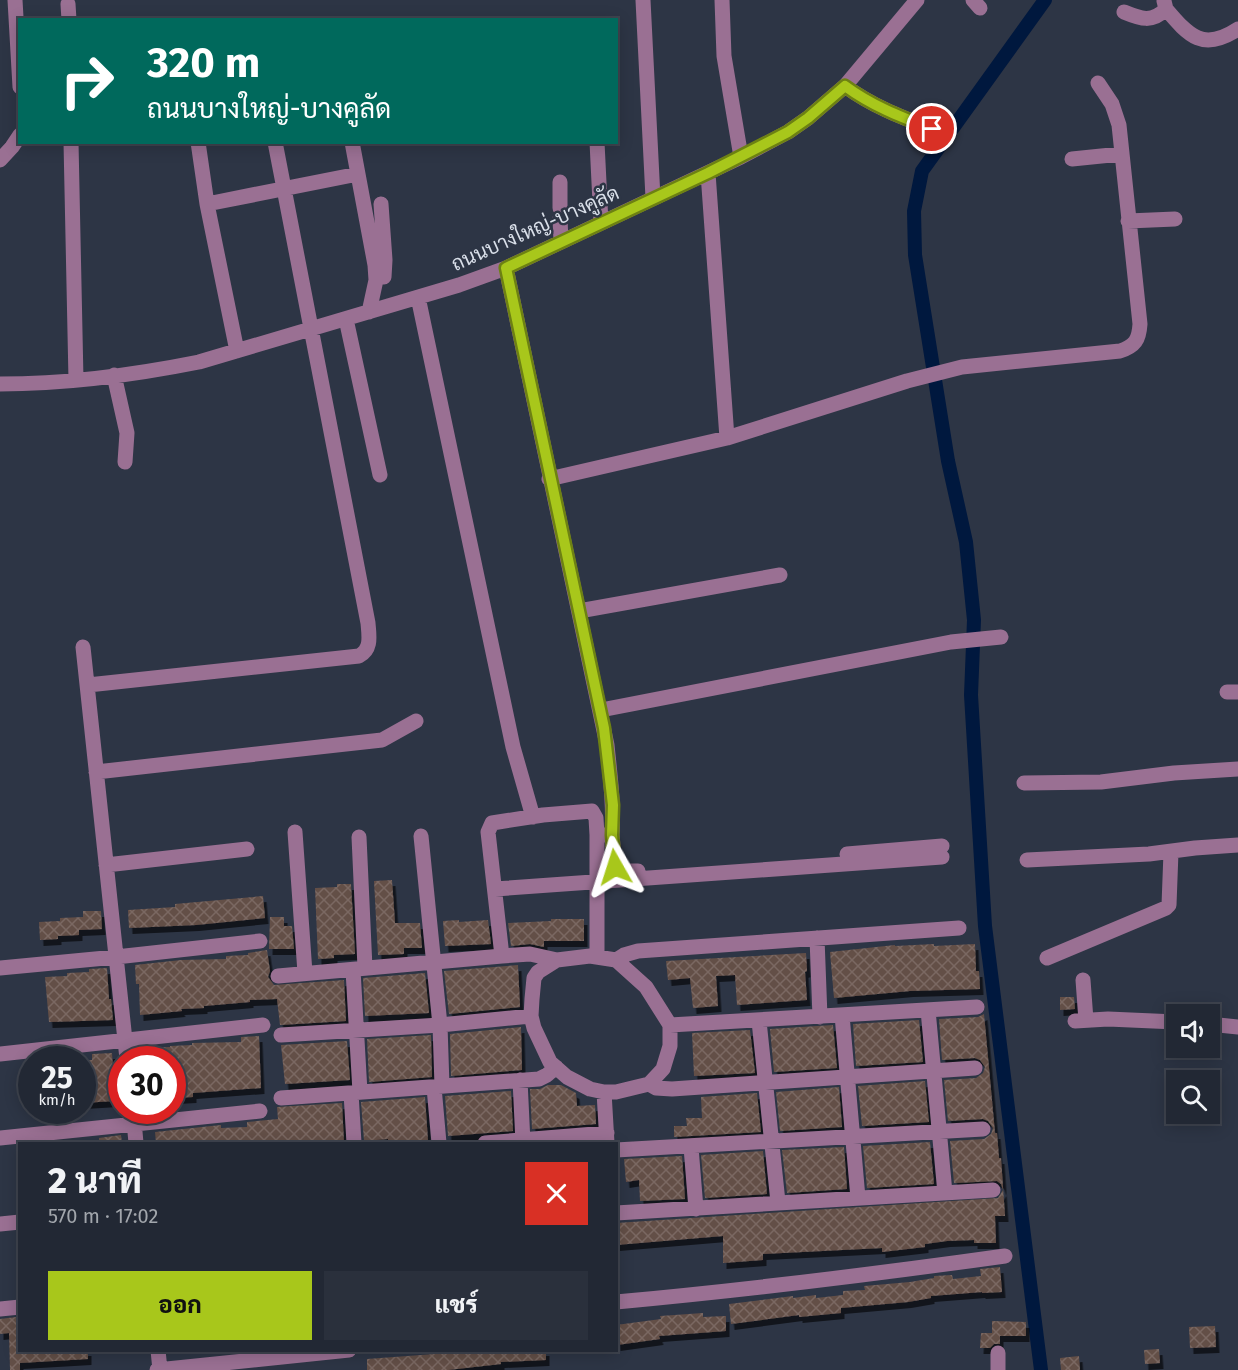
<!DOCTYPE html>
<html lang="th">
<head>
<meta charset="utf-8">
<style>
  body { margin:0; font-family:"Fira Sans",Sarabun,sans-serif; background:#2a303c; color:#f1f3f6; height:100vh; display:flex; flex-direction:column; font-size:22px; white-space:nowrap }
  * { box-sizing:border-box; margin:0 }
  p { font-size:20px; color:#a2a6ac }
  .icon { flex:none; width:33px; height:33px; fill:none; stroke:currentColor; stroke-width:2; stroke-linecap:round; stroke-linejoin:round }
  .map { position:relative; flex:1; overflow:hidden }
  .panel { position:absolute; left:18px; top:1142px; width:600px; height:210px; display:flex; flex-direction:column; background:#222834; border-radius:0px; box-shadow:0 3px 15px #0003,0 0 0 2px #3f444f }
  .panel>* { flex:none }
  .hud { position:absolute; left:18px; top:18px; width:600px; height:126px; border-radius:0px; box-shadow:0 3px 15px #0003,0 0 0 2px #3f444f; background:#00695c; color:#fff; overflow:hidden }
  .buttons { position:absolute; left:1166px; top:1004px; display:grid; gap:12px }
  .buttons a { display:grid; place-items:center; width:54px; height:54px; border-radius:0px; background:#222834; box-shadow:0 3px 15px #0003,0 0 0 2px #3f444f; font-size:30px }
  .speed { position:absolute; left:18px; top:1046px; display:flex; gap:12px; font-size:30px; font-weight:700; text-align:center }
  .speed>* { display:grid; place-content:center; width:78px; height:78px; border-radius:50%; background:#222834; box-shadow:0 3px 15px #0003,0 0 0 2px #3f444f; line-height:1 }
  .speed small { font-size:15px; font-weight:400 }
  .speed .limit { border:9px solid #d22; background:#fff; color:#111 }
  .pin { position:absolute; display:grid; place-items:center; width:51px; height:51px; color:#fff; margin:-26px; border:3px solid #fff; border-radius:50%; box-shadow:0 2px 6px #0007 }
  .me { position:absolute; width:66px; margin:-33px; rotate:354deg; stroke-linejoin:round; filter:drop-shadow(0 0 4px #0008) }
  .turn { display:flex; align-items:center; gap:21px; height:126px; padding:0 30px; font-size:27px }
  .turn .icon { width:78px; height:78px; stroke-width:2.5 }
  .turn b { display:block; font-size:42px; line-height:51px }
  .round { display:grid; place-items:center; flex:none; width:63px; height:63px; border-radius:0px; background:#2a303c }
  .headline { display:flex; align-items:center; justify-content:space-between; height:102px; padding:0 30px }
  h1 { font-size:36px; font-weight:800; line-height:45px }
  .cta { display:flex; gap:12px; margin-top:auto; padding:12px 30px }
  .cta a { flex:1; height:69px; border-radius:0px; background:#a8c71b; color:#111; font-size:24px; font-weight:800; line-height:69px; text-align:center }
  .cta a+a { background:#2a303c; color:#f1f3f6 }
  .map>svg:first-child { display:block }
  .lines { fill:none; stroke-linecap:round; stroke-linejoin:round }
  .canal { stroke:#00183e; stroke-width:14 }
  .building { fill:url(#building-cross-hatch); filter:url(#shadow) }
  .minor { stroke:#9a7093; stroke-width:15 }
  .route-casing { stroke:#6d8112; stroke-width:15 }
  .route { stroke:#a8c71b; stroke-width:10 }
  .labels { text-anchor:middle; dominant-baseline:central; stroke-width:5; stroke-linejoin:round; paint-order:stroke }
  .street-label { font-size:20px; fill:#d9dfe9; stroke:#2d3545 }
</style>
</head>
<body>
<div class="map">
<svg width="1238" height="1370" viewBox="0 0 1238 1370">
  <defs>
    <pattern id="building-cross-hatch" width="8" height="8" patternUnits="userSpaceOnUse" patternTransform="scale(1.5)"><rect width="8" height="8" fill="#644f47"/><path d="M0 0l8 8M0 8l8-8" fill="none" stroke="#7a6862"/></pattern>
    <filter id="shadow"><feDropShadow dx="3.5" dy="6" stdDeviation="0" flood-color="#0009"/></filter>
  </defs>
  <rect width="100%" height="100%" fill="#2d3545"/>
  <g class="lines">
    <!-- canal -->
    <path class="canal" d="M1041,1370L985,926L971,695L974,620L966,542L948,461L915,255L914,211L922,171L1045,0"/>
  </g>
  <!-- building -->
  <path class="building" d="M392,880L395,923H420L422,948H404V954L378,955L374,881Z
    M337,884H351L355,954L334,955V958L318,959L315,888L337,887Z
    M263,896L265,918L196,925L129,928L128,910L175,907V904Z
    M83,911H101L102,929L79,930V935L58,936V939L40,940L39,922L60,921V918L83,917Z
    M270,917H284V926H292L294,949H269Z
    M551,919H584V941H544V947L530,944L511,946L508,923L551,921Z
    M459,920V922L488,920L491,944L445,946L443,921Z
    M934,944V946L975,944L976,971H979L980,989L910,991L834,998L830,952L895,945V946Z
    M267,950L270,971L268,977L274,985L344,980L346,1021L280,1025L277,999L250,1000V1002L204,1006V1008L181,1009L182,1011L140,1015L139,984H136L135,965L181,960L226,959V956L248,955V953Z
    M806,953L807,971L805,972L807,1000L737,1005L735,975L716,976L718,1006L693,1008L690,978L668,980L666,961Z
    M518,965L520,1007L449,1014L444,971Z
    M107,968L109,999H111L113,1020L49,1022L45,977L67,976V973L89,972V969Z
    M425,973L429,1013L365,1016L363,978Z
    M1060,997H1074L1075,1009L1060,1010Z
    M984,1014L995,1133H997L999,1158H1001L1005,1216H995L996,1243H974V1240L947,1241L925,1244V1247L882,1252V1248L763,1254V1260L723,1263V1236L616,1245V1223L998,1198L1003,1190L1001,1184L997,1181L954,1183L950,1141L984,1139L991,1134L993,1128L988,1121L983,1119L948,1121L944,1080L976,1078L983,1073L985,1067L980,1060L975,1058L942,1060L939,1019L978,1017Z
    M919,1020L923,1062L856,1066L853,1024Z
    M833,1025L837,1068L774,1072L770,1029Z
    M521,1027L522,1070L451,1076L450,1034Z
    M750,1030L755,1073L694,1076L692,1033Z
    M431,1035L432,1077L369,1082L367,1039Z
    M259,1036L261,1088L193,1093V1097L175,1098L172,1059H148V1048L170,1047V1046L192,1045V1043L241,1042V1037Z
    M347,1041L350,1080L285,1084L281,1045Z
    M112,1053L115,1101L82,1103V1060H92V1054Z
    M925,1081L929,1122L862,1126L858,1086Z
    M548,1085H561L576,1093L577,1106L595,1105L596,1124L532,1129L530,1089H540Z
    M839,1087L842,1127L780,1131L776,1092Z
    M511,1091L513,1131L448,1136L445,1096Z
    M757,1093L761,1132L674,1137V1126H687L686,1118H702L701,1097Z
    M425,1097L428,1141L388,1143V1139L364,1141L361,1102Z
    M342,1103L344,1143H281V1140L245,1143H156L155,1132L221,1125V1128L247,1127V1122L278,1119L277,1107Z
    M121,1135L122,1143H99V1138Z
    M930,1142L934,1184L867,1188L863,1146Z
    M844,1147L847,1189L787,1193L782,1150Z
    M763,1151L767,1194L705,1198L701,1155Z
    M682,1156L685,1199L640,1201L639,1180L626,1182L624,1159Z
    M1000,1267L1002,1292L982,1293V1292L931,1296V1298L908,1302L841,1308V1313L799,1317V1315L731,1324L729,1304L793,1296V1298L816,1295V1298L843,1295V1291L865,1290L864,1286L910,1282L934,1278V1276L952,1275L953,1279L981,1276L980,1269Z
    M703,1313V1317L726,1316V1331L659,1336L660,1339L617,1345L616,1325L661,1319L660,1316Z
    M16,1317L20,1350H88V1359L20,1363V1370H10L9,1333L0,1334V1319Z
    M992,1321L1026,1322V1336H1000V1344H994L990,1348H980L981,1333H992Z
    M1215,1326L1216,1347L1190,1348L1189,1327Z
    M1159,1349L1160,1363L1145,1364L1144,1350Z
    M450,1350H546V1360L501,1362V1364L448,1370H367V1359L434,1354L433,1352Z
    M1079,1356L1080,1370H1061L1060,1358Z"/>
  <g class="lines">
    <!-- minor -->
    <path class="minor" d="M15,0L20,87
      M643,0L653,198
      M722,0L724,56L741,157
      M973,0L980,8
      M68,4L69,20
      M1166,9C1189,36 1203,52 1238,29
      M1124,12C1141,19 1152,23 1166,9L1164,1
      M845,86C872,106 901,117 932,129
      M71,142L76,380
      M198,142L207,204L237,351
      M352,142L375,265L376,280L369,312
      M597,142L601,223
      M1072,159L1121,154
      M0,160L12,147L20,135
      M708,173L727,438
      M560,182V208
      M207,204L358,174
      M381,204L385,260L384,277
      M560,218L561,242
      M1128,221L1175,219
      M506,268L607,745C610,775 614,805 612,835H597V957
      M418,297L513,747L533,817
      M346,319L380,475
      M114,375L127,433L125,462
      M0,384C66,384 134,375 199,362L459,285L506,268L741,157L788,132L808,118L845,86L917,0
      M549,479L727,438L907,381L962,367L1120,351C1135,346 1139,340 1140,324L1119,125L1112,104L1098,83
      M579,611L780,575
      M83,647L127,1059
      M88,685L359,656C372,649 369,636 368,623L275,142
      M1227,692H1238
      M601,710L951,642L1001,637
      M96,772L382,740L416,721
      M1024,783L1101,782L1174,773L1238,769
      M295,832L305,973
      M612,835L615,867L620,871H638
      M421,836L440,1025L442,1086
      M359,837L365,968
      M847,854L942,846
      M1027,860L1149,854L1195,848L1238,845
      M106,865L247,849
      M495,889L942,857
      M817,938L820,1017
      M502,956L488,832L492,823L543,815L592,811L596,818L597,835
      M590,956L616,960L646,987L670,1025V1046L663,1069L649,1084L616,1092H604L590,1089L567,1077L550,1062L534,1028L531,1016L532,999L534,978L538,972L557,960Z
      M1047,958L1166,908L1169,905L1171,852
      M616,960L624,955L638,951L959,928
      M0,968L116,957L260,941
      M353,970L360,1092
      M278,976L502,956L530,954L557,960
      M1083,980L1086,1020
      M928,1010L945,1193
      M842,1015L858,1198
      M759,1021L778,1202
      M1075,1021L1108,1019L1176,1022
      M1209,1024L1238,1027
      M670,1025L977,1007
      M281,1035L440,1025L531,1016
      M0,1054L263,1025
      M520,1080L523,1143
      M649,1084L656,1088L672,1089L975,1068
      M434,1087L439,1143
      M604,1092L607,1143
      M351,1093L354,1143
      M281,1098L539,1079L547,1075L556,1067
      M133,1110L136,1143
      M0,1138L260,1111
      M485,1143L607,1133
      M691,1147L696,1209
      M616,1150L983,1129
      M616,1213L993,1190
      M0,1224L20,1222
      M616,1302C746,1290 876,1274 1005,1256
      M0,1309L20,1307
      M158,1350L160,1370
      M157,1370L349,1350
      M998,1370V1353"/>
  </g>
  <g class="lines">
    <!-- route casing -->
    <g class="route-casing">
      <path id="route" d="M615,867L612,835L613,805L604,728L506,268L708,173L788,132L808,118L845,86C872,106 901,117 932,129"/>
    </g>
    <!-- route -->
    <use href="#route" class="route"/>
  </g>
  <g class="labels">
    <!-- street labels -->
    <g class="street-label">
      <text transform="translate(535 228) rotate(-24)">ถนนบางใหญ่-บางคูลัด</text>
    </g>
  </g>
</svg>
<div class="buttons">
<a><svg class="icon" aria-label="sound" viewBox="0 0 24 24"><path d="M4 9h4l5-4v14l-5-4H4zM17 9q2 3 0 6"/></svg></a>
<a><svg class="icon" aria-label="search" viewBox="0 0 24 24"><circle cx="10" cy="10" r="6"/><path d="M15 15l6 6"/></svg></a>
</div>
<div class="speed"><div>25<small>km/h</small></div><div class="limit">30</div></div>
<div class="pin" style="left:932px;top:129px;background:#d93025"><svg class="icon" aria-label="arrive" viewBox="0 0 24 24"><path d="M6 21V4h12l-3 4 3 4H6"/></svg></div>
<svg class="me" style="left:615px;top:867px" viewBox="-20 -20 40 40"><path d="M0-17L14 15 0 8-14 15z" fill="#a8c71b" stroke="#fff" stroke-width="4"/></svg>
<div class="hud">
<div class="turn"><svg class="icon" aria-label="right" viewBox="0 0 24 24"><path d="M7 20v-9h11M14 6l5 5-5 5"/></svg><div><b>320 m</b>ถนนบางใหญ่-บางคูลัด</div></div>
</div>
<section class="panel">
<div class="headline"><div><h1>2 นาที</h1><p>570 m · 17:02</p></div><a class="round" style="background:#d93025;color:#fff"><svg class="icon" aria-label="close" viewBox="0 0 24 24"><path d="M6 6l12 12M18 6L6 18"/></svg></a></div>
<div class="cta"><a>ออก</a><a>แชร์</a></div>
</section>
</div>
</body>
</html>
